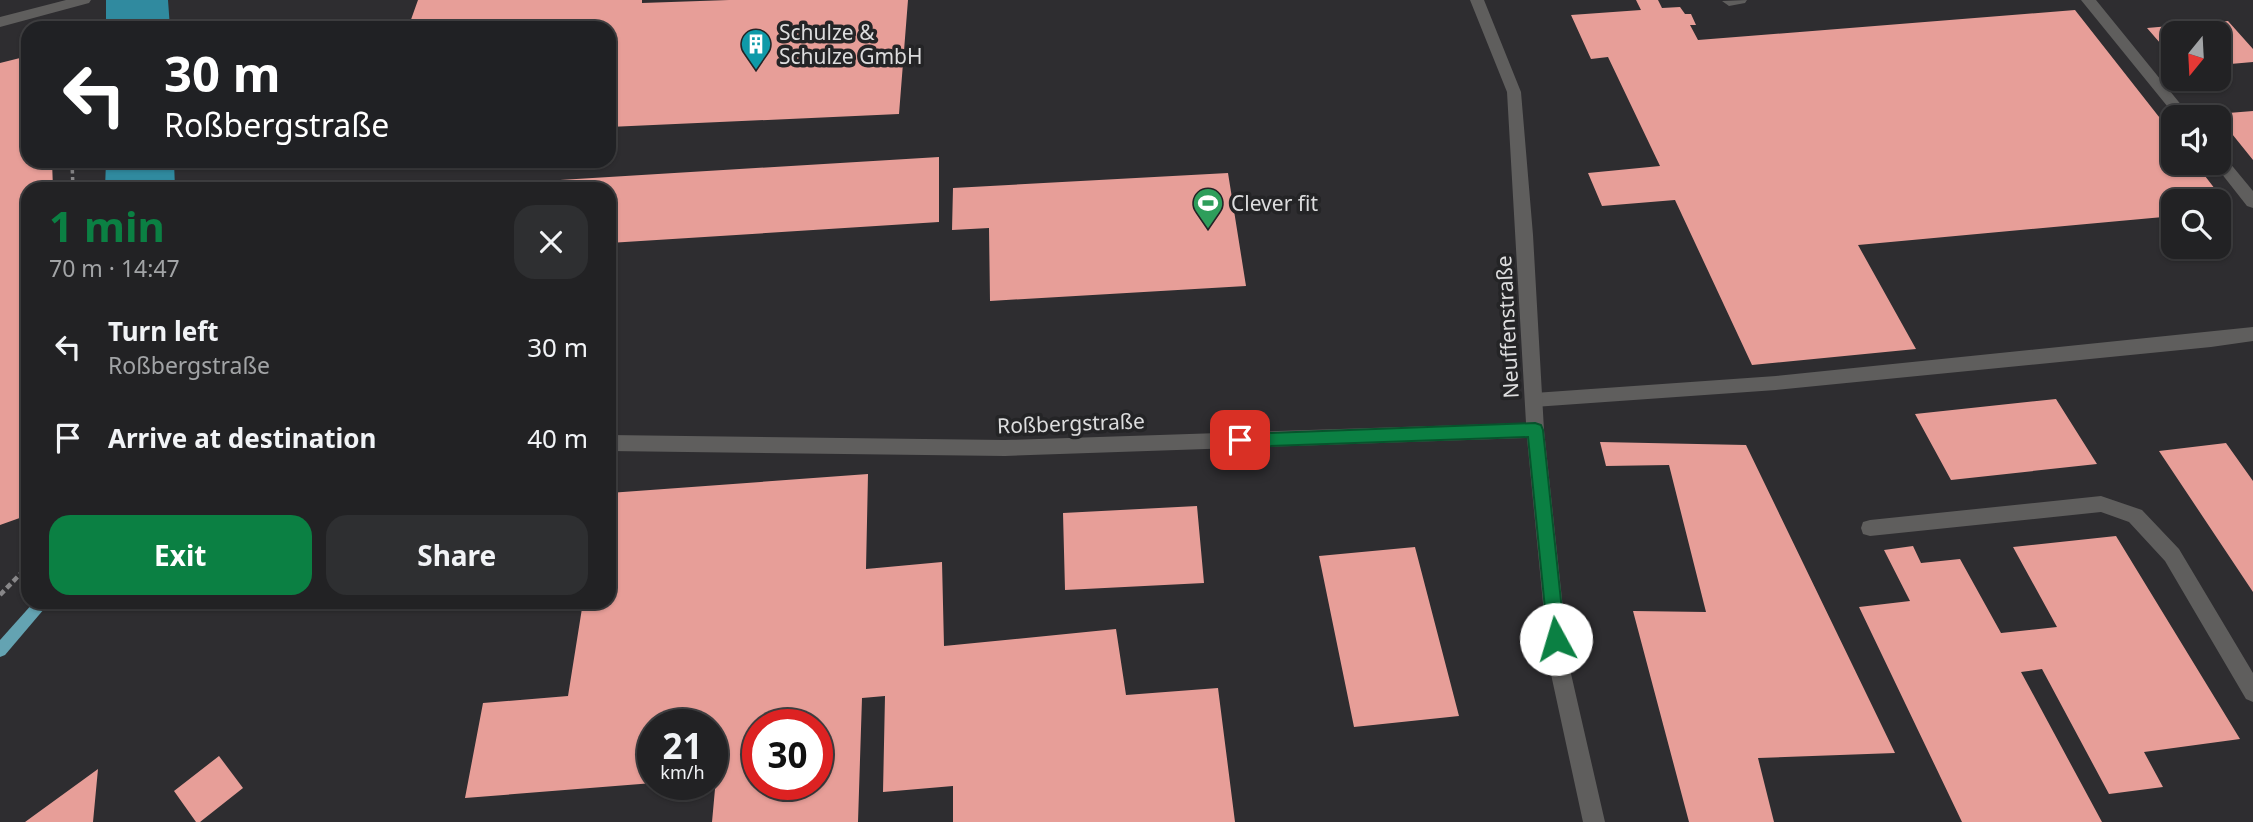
<!DOCTYPE html>
<html lang="en">
<head>
<meta charset="utf-8">
<style>
  body { margin:0; font-family:"Noto Sans",sans-serif; background:#2e2f31; color:#f1f3f6; height:100vh; display:flex; flex-direction:column; font-size:26px; white-space:nowrap }
  * { box-sizing:border-box; margin:0 }
  p { font-size:23px; color:#a2a4a6 }
  .icon { flex:none; width:38px; height:38px; fill:none; stroke:currentColor; stroke-width:2; stroke-linecap:round; stroke-linejoin:round }
  .map { position:relative; flex:1; overflow:hidden }
  .sheet { position:absolute; left:21px; top:182px; width:595px; height:427px; display:flex; flex-direction:column; background:#222224; border-radius:21px; box-shadow:0 2px 5px #0004,0 0 0 2px #3f3f41 }
  .sheet>* { flex:none }
  .top-card { position:absolute; left:21px; top:21px; width:595px; height:147px; border-radius:21px; box-shadow:0 2px 5px #0004,0 0 0 2px #3f3f41; background:#202124; color:#fff; overflow:hidden }
  .needle { width:46px; rotate:198deg }
  .buttons { position:absolute; left:2161px; top:21px; display:grid; gap:14px }
  .buttons a { display:grid; place-items:center; width:70px; height:70px; border-radius:14px; background:#222224; box-shadow:0 2px 5px #0004,0 0 0 2px #3f3f41; font-size:35px }
  .speed { position:absolute; left:637px; top:709px; display:flex; gap:14px; font-size:35px; font-weight:700; text-align:center }
  .speed>* { display:grid; place-content:center; width:91px; height:91px; border-radius:50%; background:#222224; box-shadow:0 2px 5px #0004,0 0 0 2px #3f3f41; line-height:1 }
  .speed small { font-size:18px; font-weight:400 }
  .speed .limit { border:10px solid #d22; background:#fff; color:#111 }
  .pin { position:absolute; display:grid; place-items:center; width:60px; height:60px; color:#fff; margin:-30px; border-radius:14px; box-shadow:0 4px 10px #0006 }
  .me { position:absolute; width:77px; margin:-38px; rotate:354deg; stroke-linejoin:round; filter:drop-shadow(0 0 5px #0008) }
  .turn { display:flex; align-items:center; gap:24px; height:147px; padding:0 28px; font-size:32px }
  .turn .icon { width:91px; height:91px; stroke-width:2.5 }
  .turn b { display:block; font-size:49px; line-height:60px }
  .round { display:grid; place-items:center; flex:none; width:74px; height:74px; border-radius:21px; background:#2e2f31 }
  .head { display:flex; align-items:center; justify-content:space-between; height:119px; padding:0 28px }
  h1 { font-size:42px; font-weight:700; line-height:52px; color:#0b8043 }
  .cta { display:flex; gap:14px; margin-top:auto; padding:14px 28px }
  .cta a { flex:1; height:80px; border-radius:21px; background:#0b8043; color:#fff; font-size:28px; font-weight:700; line-height:80px; text-align:center }
  .cta a+a { background:#2e2f31; color:#f1f3f6 }
  ul { padding:0; list-style:none }
  li { display:flex; align-items:center; gap:21px; height:91px; padding:0 28px }
  li div { flex:1 }
  li b { display:block; font-size:26px }
  li em { font-style:normal }
  .map>svg:first-child { display:block }
  .lines { fill:none; stroke-linecap:round; stroke-linejoin:round }
  .stream { fill:#64a3b2; fill-rule:evenodd }
  .river { fill:#308a9f; fill-rule:evenodd }
  .building { fill:#e79e98; fill-rule:evenodd }
  .path-far1 { stroke:#888789; stroke-width:3.5; stroke-dasharray:4.5 3.5; stroke-linecap:butt }
  .path { stroke:#888789; stroke-width:4.5; stroke-dasharray:6 3.5; stroke-linecap:butt }
  .service { fill:#5f5e5d; fill-rule:evenodd }
  .minor { fill:#5f5e5d; fill-rule:evenodd }
  .route { fill:#0b8043; stroke:#07532c; stroke-width:2 }
  .labels { text-anchor:middle; dominant-baseline:central; stroke-width:7; stroke-linejoin:round; paint-order:stroke }
  .poi-label { font-size:21px; fill:#ddddde; stroke:#242426; text-anchor:start }
  .street-label { font-size:21px; fill:#ddddde; stroke:#242426 }
</style>
</head>
<body>
<div class="map">
<svg width="2253" height="822" viewBox="0 0 2253 822">
  <rect width="100%" height="100%" fill="#2e2d30"/>
  <g class="lines">
    <!-- stream -->
    <path class="stream" d="M34,602H50L5,655L0,657V640Z"/>
    <!-- river -->
    <path class="river" d="M106,0H168L170,28H106Z
      M106,161H174L175,189H105Z"/>
  </g>
  <!-- building -->
  <path class="building" d="M418,0H642V3L729,0H908L899,114L609,127V28H408Z
    M1636,0H1658L1662,8L1680,7L1685,14H1691L1696,25H1690L1698,40L2075,10L2174,136V163H2195L2232,211L2219,212V201H2174V216L1858,245L1916,349L1752,365L1675,200L1602,206L1588,173L1660,166L1608,57L1591,59L1571,15L1641,10Z
    M2228,21L2253,49V62L2219,65V33H2174V59L2147,28Z
    M28,56V161H52L53,189H28V515L0,525V63Z
    M2253,111V160L2216,114Z
    M939,157V222L609,243V189H558L560,180Z
    M1228,173L1246,286L990,301L989,228L952,230L953,188Z
    M2056,399L2097,464L1951,480L1915,414Z
    M1600,442L1746,445L1895,753L1758,758L1774,822H1689L1633,611L1706,612L1669,465L1606,466Z
    M2226,443L2253,481V592L2159,451Z
    M868,474L866,569L942,562L944,646L1116,629L1126,695L1218,688L1235,822H953V786L883,792L885,696L862,698L858,822H712L716,778H712V724H653V783L465,798L483,703L568,696L583,602H609V493ZM758,724H817V784H758Z
    M1197,506L1204,583L1065,590L1063,513Z
    M2116,536L2240,739L2144,752L2163,787L2109,794L2042,669L2021,672L2102,822H1962L1859,607L1910,601L1884,550L1913,546L1921,563L1960,559L2001,633L2057,627L2013,547Z
    M1415,547L1459,716L1354,727L1319,556Z
    M219,756L243,788L200,822H196L174,791Z
    M98,769L93,822H25Z"/>
  <g class="lines">
    <!-- path-far1 -->
    <path class="path-far1" d="M72,161L73,189"/>
    <!-- path -->
    <path class="path" d="M0,595L28,566"/>
    <!-- service -->
    <path class="service" d="M1747,0L1745,3L1729,6L1722,1Z
      M2081,0H2096L2191,117H2176Z
      M2219,154L2224,156L2253,191V208L2247,206L2214,164L2219,163Z
      M2253,327V341L2211,347L1776,390L1534,407L1528,405L1525,400L1528,395L1534,393L1776,376Z
      M2101,496L2142,510L2179,549L2253,673V702L2246,699L2165,561L2129,522L2101,512L1870,536L1863,534L1861,528L1863,522L1870,520Z"/>
    <!-- minor -->
    <path class="minor" d="M66,0H91L89,3L0,27V17Z
      M1470,0H1484L1521,92L1533,235L1544,430L1569,665L1605,822H1583L1549,665L1527,438L1005,456L609,451V435L1005,440L1526,423L1507,92Z"/>
  </g>
  <!-- route -->
  <path class="route" d="M1535,423L1541,425L1543,430L1565,639L1563,645L1556,647L1550,645L1548,639L1528,437L1240,447L1234,445L1232,440L1234,436L1240,434Z"/>
  <!-- icons -->
  <defs>
    <g id="building-pin" transform="scale(1.575)"><path d="M0 17L-7.5 6A9.5 9.5 0 1 1 7.5 6Z" fill="#0f9aa8" stroke="#242426"/><path d="M-4-6H4V6H1V3H-1V6H-4ZM-2.5-4.3h1.7v1.8h-1.7ZM.8-4.3h1.7v1.8H.8ZM-2.5-1h1.7V.8h-1.7ZM.8-1h1.7V.8H.8Z" fill="#fff"/></g>
    <g id="stadium-pin" transform="scale(1.575)"><path d="M0 17L-7.5 6A9.5 9.5 0 1 1 7.5 6Z" fill="#2e9e5b" stroke="#242426"/><path d="M0-5a6.5 5 0 1 0 0 10a6.5 5 0 1 0 0-10ZM-3.5-1.8h7v3.6h-7Z" fill="#fff"/></g>
  </defs>
  <g fill-rule="evenodd">
    <use href="#building-pin" x="756" y="44"/>
    <use href="#stadium-pin" x="1208" y="203"/>
  </g>
  <g class="labels">
    <!-- poi labels -->
    <g class="poi-label">
      <text x="779" y="32">Schulze &amp;<tspan x="779" dy="24">Schulze GmbH</tspan></text>
      <text x="1231" y="203">Clever fit</text>
    </g>
    <!-- street labels -->
    <g class="street-label">
      <text transform="translate(1507 327) rotate(-93)">Neuffenstraße</text>
      <text transform="translate(1071 423) rotate(-2)">Roßbergstraße</text>
    </g>
  </g>
</svg>
<div class="buttons">
<a><svg class="needle" viewBox="-14 -14 28 28"><path d="M0-13l5 13h-10z" fill="#e53935"/><path d="M0 13l5-13h-10z" fill="#a2a4a6"/></svg></a>
<a><svg class="icon" aria-label="sound" viewBox="0 0 24 24"><path d="M4 9h4l5-4v14l-5-4H4zM17 9q2 3 0 6"/></svg></a>
<a><svg class="icon" aria-label="search" viewBox="0 0 24 24"><circle cx="10" cy="10" r="6"/><path d="M15 15l6 6"/></svg></a>
</div>
<div class="speed"><div>21<small>km/h</small></div><div class="limit">30</div></div>
<div class="pin" style="left:1240px;top:440px;background:#d93025"><svg class="icon" aria-label="arrive" viewBox="0 0 24 24"><path d="M6 21V4h12l-3 4 3 4H6"/></svg></div>
<svg class="me" style="left:1556px;top:639px" viewBox="-20 -20 40 40"><circle r="19" fill="#fff"/><path d="M0-13L10 11 0 6-10 11z" fill="#0b8043"/></svg>
<div class="top-card">
<div class="turn"><svg class="icon" aria-label="left" viewBox="0 0 24 24"><path d="M17 20v-9H6M10 6l-5 5 5 5"/></svg><div><b>30 m</b>Roßbergstraße</div></div>
</div>
<section class="sheet">
<div class="head"><div><h1>1 min</h1><p>70 m · 14:47</p></div><a class="round"><svg class="icon" aria-label="close" viewBox="0 0 24 24"><path d="M6 6l12 12M18 6L6 18"/></svg></a></div>
<ul>
<li><svg class="icon" aria-label="left" viewBox="0 0 24 24"><path d="M17 20v-9H6M10 6l-5 5 5 5"/></svg><div><b>Turn left</b><p>Roßbergstraße</p></div><em>30 m</em></li>
<li><svg class="icon" aria-label="arrive" viewBox="0 0 24 24"><path d="M6 21V4h12l-3 4 3 4H6"/></svg><div><b>Arrive at destination</b></div><em>40 m</em></li>
</ul>
<div class="cta"><a>Exit</a><a>Share</a></div>
</section>
</div>
</body>
</html>
